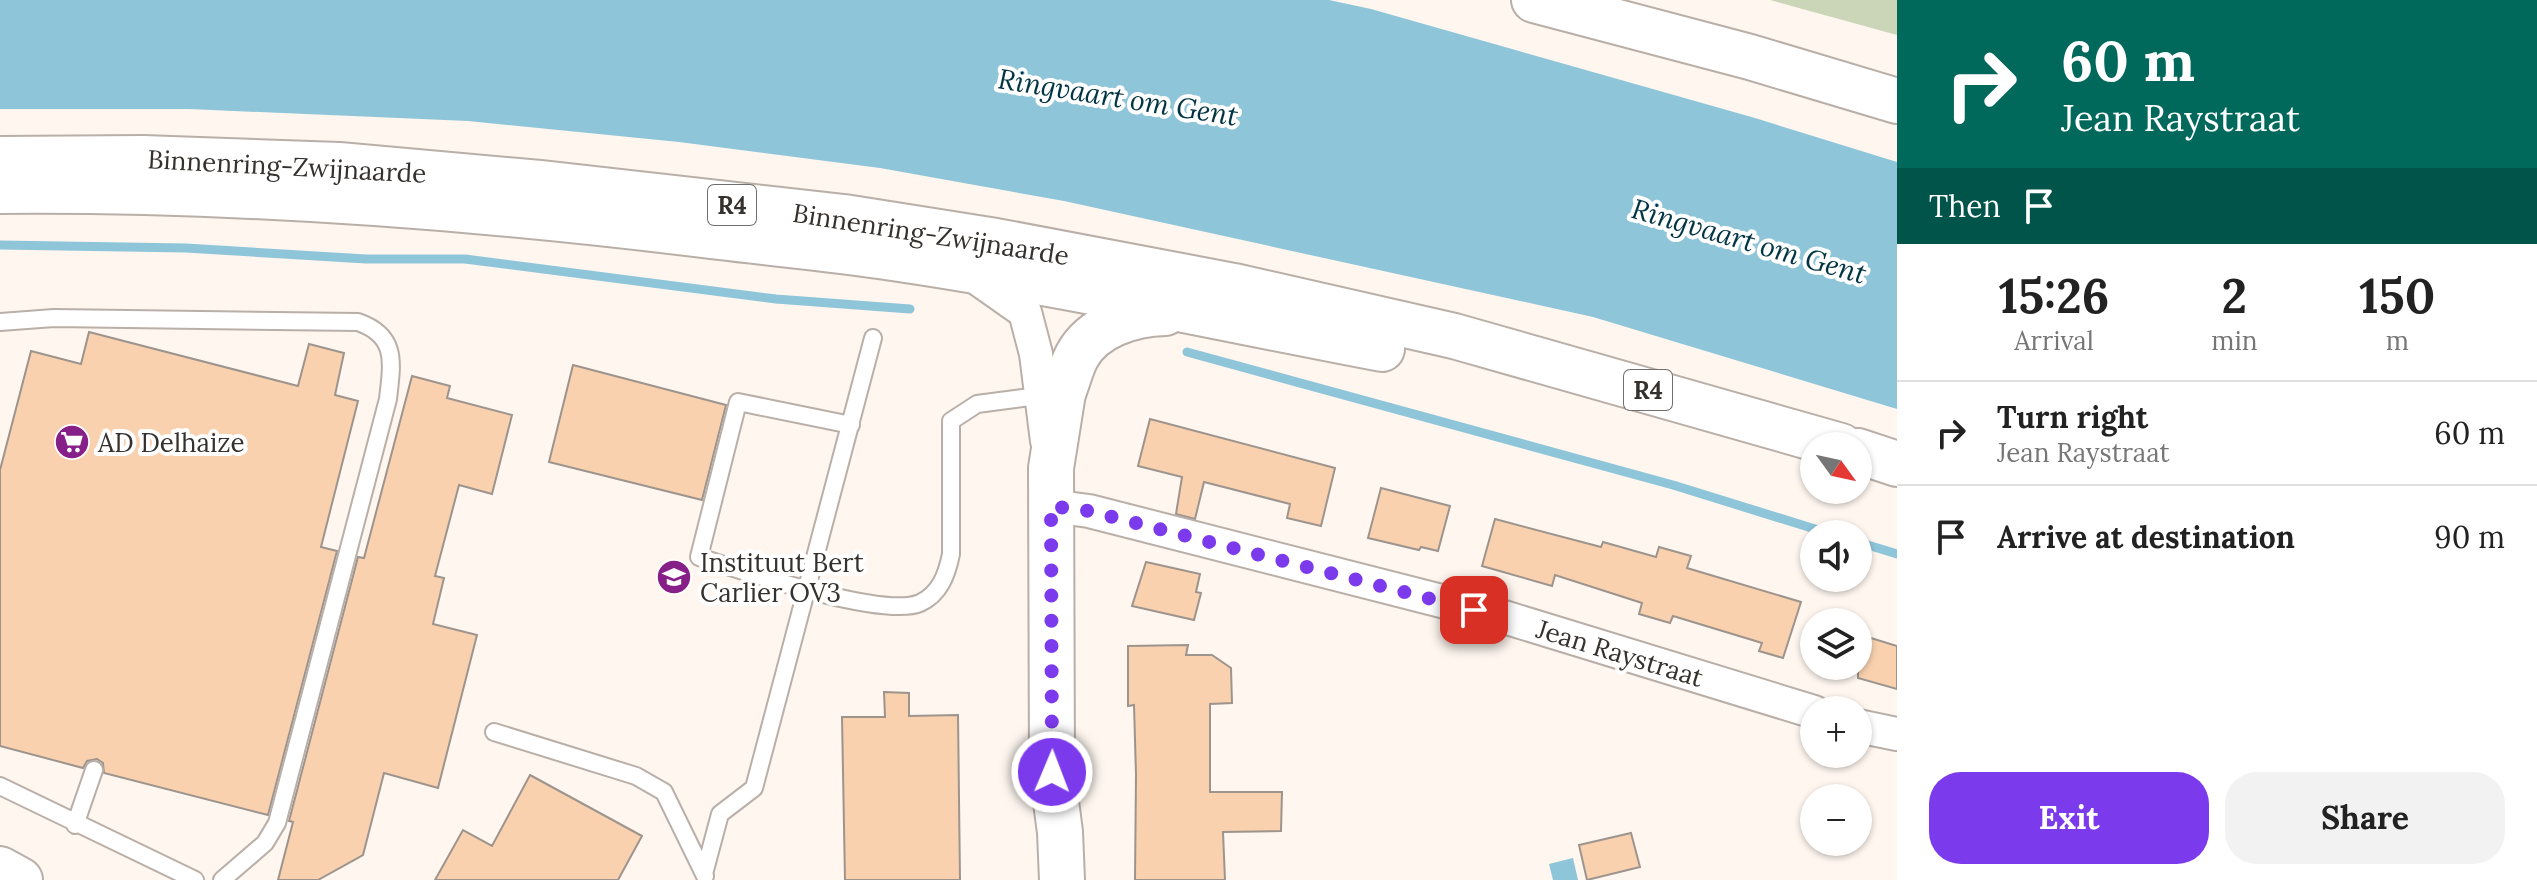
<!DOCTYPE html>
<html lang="en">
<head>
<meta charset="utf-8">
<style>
  body { margin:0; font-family:Lora,serif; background:#f2f2f2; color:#222; height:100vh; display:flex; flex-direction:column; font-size:30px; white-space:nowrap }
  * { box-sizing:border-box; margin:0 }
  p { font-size:26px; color:#767676 }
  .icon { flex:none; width:44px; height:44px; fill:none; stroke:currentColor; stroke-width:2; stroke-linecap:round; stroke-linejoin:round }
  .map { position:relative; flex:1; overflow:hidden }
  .sheet { display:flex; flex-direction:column; background:#fff; width:640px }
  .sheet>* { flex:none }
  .guide { background:#00695c; color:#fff; overflow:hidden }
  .needle { width:52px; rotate:123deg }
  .fabs { position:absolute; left:1800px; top:432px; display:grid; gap:16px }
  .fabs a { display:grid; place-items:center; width:72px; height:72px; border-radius:50%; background:#fff; box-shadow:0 2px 6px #0004; font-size:40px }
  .pin { position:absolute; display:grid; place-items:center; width:68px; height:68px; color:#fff; margin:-34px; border-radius:16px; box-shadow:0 4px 12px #0006 }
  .me { position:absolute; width:88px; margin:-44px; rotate:1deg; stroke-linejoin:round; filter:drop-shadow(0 0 6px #0008) }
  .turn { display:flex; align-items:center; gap:28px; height:168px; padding:0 32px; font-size:36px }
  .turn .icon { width:104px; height:104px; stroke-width:2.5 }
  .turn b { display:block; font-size:56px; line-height:68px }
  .then { display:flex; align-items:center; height:76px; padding:0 32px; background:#0003; gap:16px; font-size:30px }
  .eta { display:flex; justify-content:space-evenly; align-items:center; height:136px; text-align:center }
  .eta b { font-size:48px; font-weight:700; line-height:56px }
  .button { display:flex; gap:16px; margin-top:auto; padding:16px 32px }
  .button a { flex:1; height:92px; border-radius:32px; background:#7c3aed; color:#fff; font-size:32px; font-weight:700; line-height:92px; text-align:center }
  .button a+a { background:#f2f2f2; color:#222 }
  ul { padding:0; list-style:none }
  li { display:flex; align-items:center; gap:24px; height:104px; padding:0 32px; border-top:2px solid #e0e0e0 }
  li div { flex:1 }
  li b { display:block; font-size:30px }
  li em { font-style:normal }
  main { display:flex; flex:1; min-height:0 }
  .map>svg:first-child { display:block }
  .green { fill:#cbd5b7 }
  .water { fill:#8ec5d9 }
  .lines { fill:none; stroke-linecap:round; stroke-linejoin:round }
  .stream { stroke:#8ec5d9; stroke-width:9 }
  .building { fill:#f9d1af; stroke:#9d948d; stroke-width:2 }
  .lane-casing { stroke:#b9afa8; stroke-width:20 }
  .street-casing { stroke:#b9afa8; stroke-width:36 }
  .secondary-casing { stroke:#b9afa8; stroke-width:48 }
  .highway-casing { stroke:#b9afa8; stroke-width:48 }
  .lane { stroke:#fff; stroke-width:16 }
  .street { stroke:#fff; stroke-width:32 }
  .secondary { stroke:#fff; stroke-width:44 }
  .highway { stroke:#fff; stroke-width:44 }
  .route { stroke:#7c3aed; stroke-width:14; stroke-dasharray:0 25.2 }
  .labels { text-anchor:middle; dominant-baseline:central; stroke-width:8; stroke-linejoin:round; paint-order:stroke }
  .shield { fill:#fff; stroke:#726f6d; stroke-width:2 }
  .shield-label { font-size:24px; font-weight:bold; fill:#35312e }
  .street-label { font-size:26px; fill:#35312e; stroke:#fff }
  .poi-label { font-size:26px; fill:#35312e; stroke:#fff; text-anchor:start }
  .water-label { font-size:28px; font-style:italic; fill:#013543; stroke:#fff }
</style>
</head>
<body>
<main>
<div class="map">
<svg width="1897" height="880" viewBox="0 0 1897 880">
  <rect width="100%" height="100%" fill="#fef6ef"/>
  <!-- green -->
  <path class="green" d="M1770,0H1897V35Z"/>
  <!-- water -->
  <path class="water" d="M0,0H1329L1371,9L1755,118L1897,162V409L1593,317L1064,201L880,168L679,142L468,121L189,109H0Z
    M1573,858L1578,880H1553L1549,864Z"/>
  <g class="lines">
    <!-- stream -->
    <path class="stream" d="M0,245L186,248L366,259H465L776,299L910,309
      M1187,352L1673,485L1831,534
      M1858,542L1897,554"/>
  </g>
  <!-- building -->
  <path class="building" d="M89,332L298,386L309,344L344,353L335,395L358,401L321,547L337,551L268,815L104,773L103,763L97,759L87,761L83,768L0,746V470L31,351L81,364Z
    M573,365L726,405L702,500L549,462Z
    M412,376L450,386L447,398L512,415L492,494L459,485L435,576L444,578L433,624L477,635L438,788L384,773L363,855L318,880H278L293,822L289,821L358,557L364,558Z
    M1150,419L1335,468L1321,526L1287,518L1290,504L1204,482L1195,519L1176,514L1182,477L1138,466Z
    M1381,488L1450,506L1438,551L1421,547L1419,550L1368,538Z
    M1495,519L1601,547L1603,542L1656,557L1659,547L1691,556L1687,568L1801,602L1783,658L1759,651L1762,643L1673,616L1670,623L1639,614L1642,603L1555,575L1552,586L1482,566Z
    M1146,562L1200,574L1196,592L1201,593L1194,620L1132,606Z
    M1858,634L1897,646V689L1858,678Z
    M1188,645L1186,655H1212L1231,668L1232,703L1210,704V792H1282L1281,831L1223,832L1225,880H1135L1136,775L1134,705L1128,706V646Z
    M884,692L909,693V716L958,715L960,880H845L842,717H885Z
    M530,775L642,836L618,880H435L463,830L492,846Z
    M1631,833L1640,867L1587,880L1579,845Z"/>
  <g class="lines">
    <!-- lane casing -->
    <g class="lane-casing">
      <path id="lane" d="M0,322L54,318L358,322C398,336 392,363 388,399L277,823L265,843L222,880
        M851,425L738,402L699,557C740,570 883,619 920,603C940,594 947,574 951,554V421L977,404L1046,395
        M494,732L636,776L664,792L705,876
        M0,786L195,880
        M75,825L94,770
        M704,874L720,814L754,788L873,338"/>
    </g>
    <!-- street casing -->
    <g class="street-casing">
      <path id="street" d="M971,274L1025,312L1036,354L1047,441
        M1051,506L1089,511L1504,617L1814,712
        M1858,726L1897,734"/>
    </g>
    <!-- secondary casing -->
    <g class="secondary-casing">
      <path id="secondary" d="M1062,880L1060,832L1052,772L1051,468L1063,393"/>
    </g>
    <!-- highway casing -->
    <g class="highway-casing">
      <path id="highway" d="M1534,0L1750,57L1897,101
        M0,159L143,158L339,165L540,183L844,217L996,241L1234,286L1454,336L1841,446
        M0,191C241,189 480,207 719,237C777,244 835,249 893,258C1057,282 1219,318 1382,349
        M1063,393C1068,381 1071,367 1077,356C1093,326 1132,314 1165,313
        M1858,451L1897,464
        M0,869L20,880"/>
    </g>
    <!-- lane -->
    <use href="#lane" class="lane"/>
    <!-- street -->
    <use href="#street" class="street"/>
    <!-- secondary -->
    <use href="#secondary" class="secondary"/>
    <!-- highway -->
    <use href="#highway" class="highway"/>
  </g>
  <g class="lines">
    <!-- route -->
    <path class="route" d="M1052,772L1051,506L1089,511L1474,610"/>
  </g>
  <!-- icons -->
  <defs>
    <g id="supermarket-disc" transform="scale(1.8)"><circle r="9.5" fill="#861f87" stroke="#fff"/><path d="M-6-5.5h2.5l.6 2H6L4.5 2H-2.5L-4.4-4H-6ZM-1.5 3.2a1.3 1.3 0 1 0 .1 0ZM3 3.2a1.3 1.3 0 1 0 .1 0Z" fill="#fff"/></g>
    <g id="school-disc" transform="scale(1.8)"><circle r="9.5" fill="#861f87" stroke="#fff"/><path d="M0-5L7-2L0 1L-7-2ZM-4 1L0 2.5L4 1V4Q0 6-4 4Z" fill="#fff"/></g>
  </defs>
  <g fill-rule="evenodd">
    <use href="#supermarket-disc" x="72" y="442"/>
    <use href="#school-disc" x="674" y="577"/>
  </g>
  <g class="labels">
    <!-- shield labels -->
    <g class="shield">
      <rect x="708" y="185" width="48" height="40" rx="6"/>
      <rect x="1624" y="370" width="48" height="40" rx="6"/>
    </g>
    <g class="shield-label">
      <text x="732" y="205">R4</text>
      <text x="1648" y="390">R4</text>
    </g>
    <!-- street labels -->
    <g class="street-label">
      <text transform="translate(287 166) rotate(3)">Binnenring-Zwijnaarde</text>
      <text transform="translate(931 234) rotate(9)">Binnenring-Zwijnaarde</text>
      <text transform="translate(1620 653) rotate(17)">Jean Raystraat</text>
    </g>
    <!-- poi labels -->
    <g class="poi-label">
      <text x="98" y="442">AD Delhaize</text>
      <text x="700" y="562">Instituut Bert<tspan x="700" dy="30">Carlier OV3</tspan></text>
    </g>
    <!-- water labels -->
    <g class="water-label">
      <text transform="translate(1118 97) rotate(9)">Ringvaart om Gent</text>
      <text transform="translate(1749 241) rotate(16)">Ringvaart om Gent</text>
    </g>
  </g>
</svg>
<div class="fabs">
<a><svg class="needle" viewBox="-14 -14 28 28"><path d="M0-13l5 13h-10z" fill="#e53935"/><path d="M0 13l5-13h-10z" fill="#767676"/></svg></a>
<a><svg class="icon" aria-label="sound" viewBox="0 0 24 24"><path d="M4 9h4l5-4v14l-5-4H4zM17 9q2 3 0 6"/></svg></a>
<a><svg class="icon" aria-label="layers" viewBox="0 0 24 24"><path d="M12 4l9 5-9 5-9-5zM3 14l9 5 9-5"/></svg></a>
<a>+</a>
<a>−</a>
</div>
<div class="pin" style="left:1474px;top:610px;background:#d93025"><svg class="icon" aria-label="arrive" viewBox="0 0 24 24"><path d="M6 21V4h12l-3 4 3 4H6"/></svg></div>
<svg class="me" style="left:1052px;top:772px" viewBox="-20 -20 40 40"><circle r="17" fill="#7c3aed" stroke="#fff" stroke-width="3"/><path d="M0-11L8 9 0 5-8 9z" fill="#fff"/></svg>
</div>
<section class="sheet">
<div class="guide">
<div class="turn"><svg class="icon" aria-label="right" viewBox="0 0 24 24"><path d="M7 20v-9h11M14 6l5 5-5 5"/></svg><div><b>60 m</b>Jean Raystraat</div></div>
<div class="then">Then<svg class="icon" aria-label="arrive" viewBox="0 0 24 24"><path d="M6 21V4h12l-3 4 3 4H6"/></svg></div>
</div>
<div class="eta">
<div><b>15:26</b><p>Arrival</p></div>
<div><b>2</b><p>min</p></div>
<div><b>150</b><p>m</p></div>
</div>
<ul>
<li><svg class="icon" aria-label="right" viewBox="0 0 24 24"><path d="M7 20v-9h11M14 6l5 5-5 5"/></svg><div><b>Turn right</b><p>Jean Raystraat</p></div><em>60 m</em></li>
<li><svg class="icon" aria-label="arrive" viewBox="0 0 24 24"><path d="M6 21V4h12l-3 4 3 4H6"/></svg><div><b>Arrive at destination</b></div><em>90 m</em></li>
</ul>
<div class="button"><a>Exit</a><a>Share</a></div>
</section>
</main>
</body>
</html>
